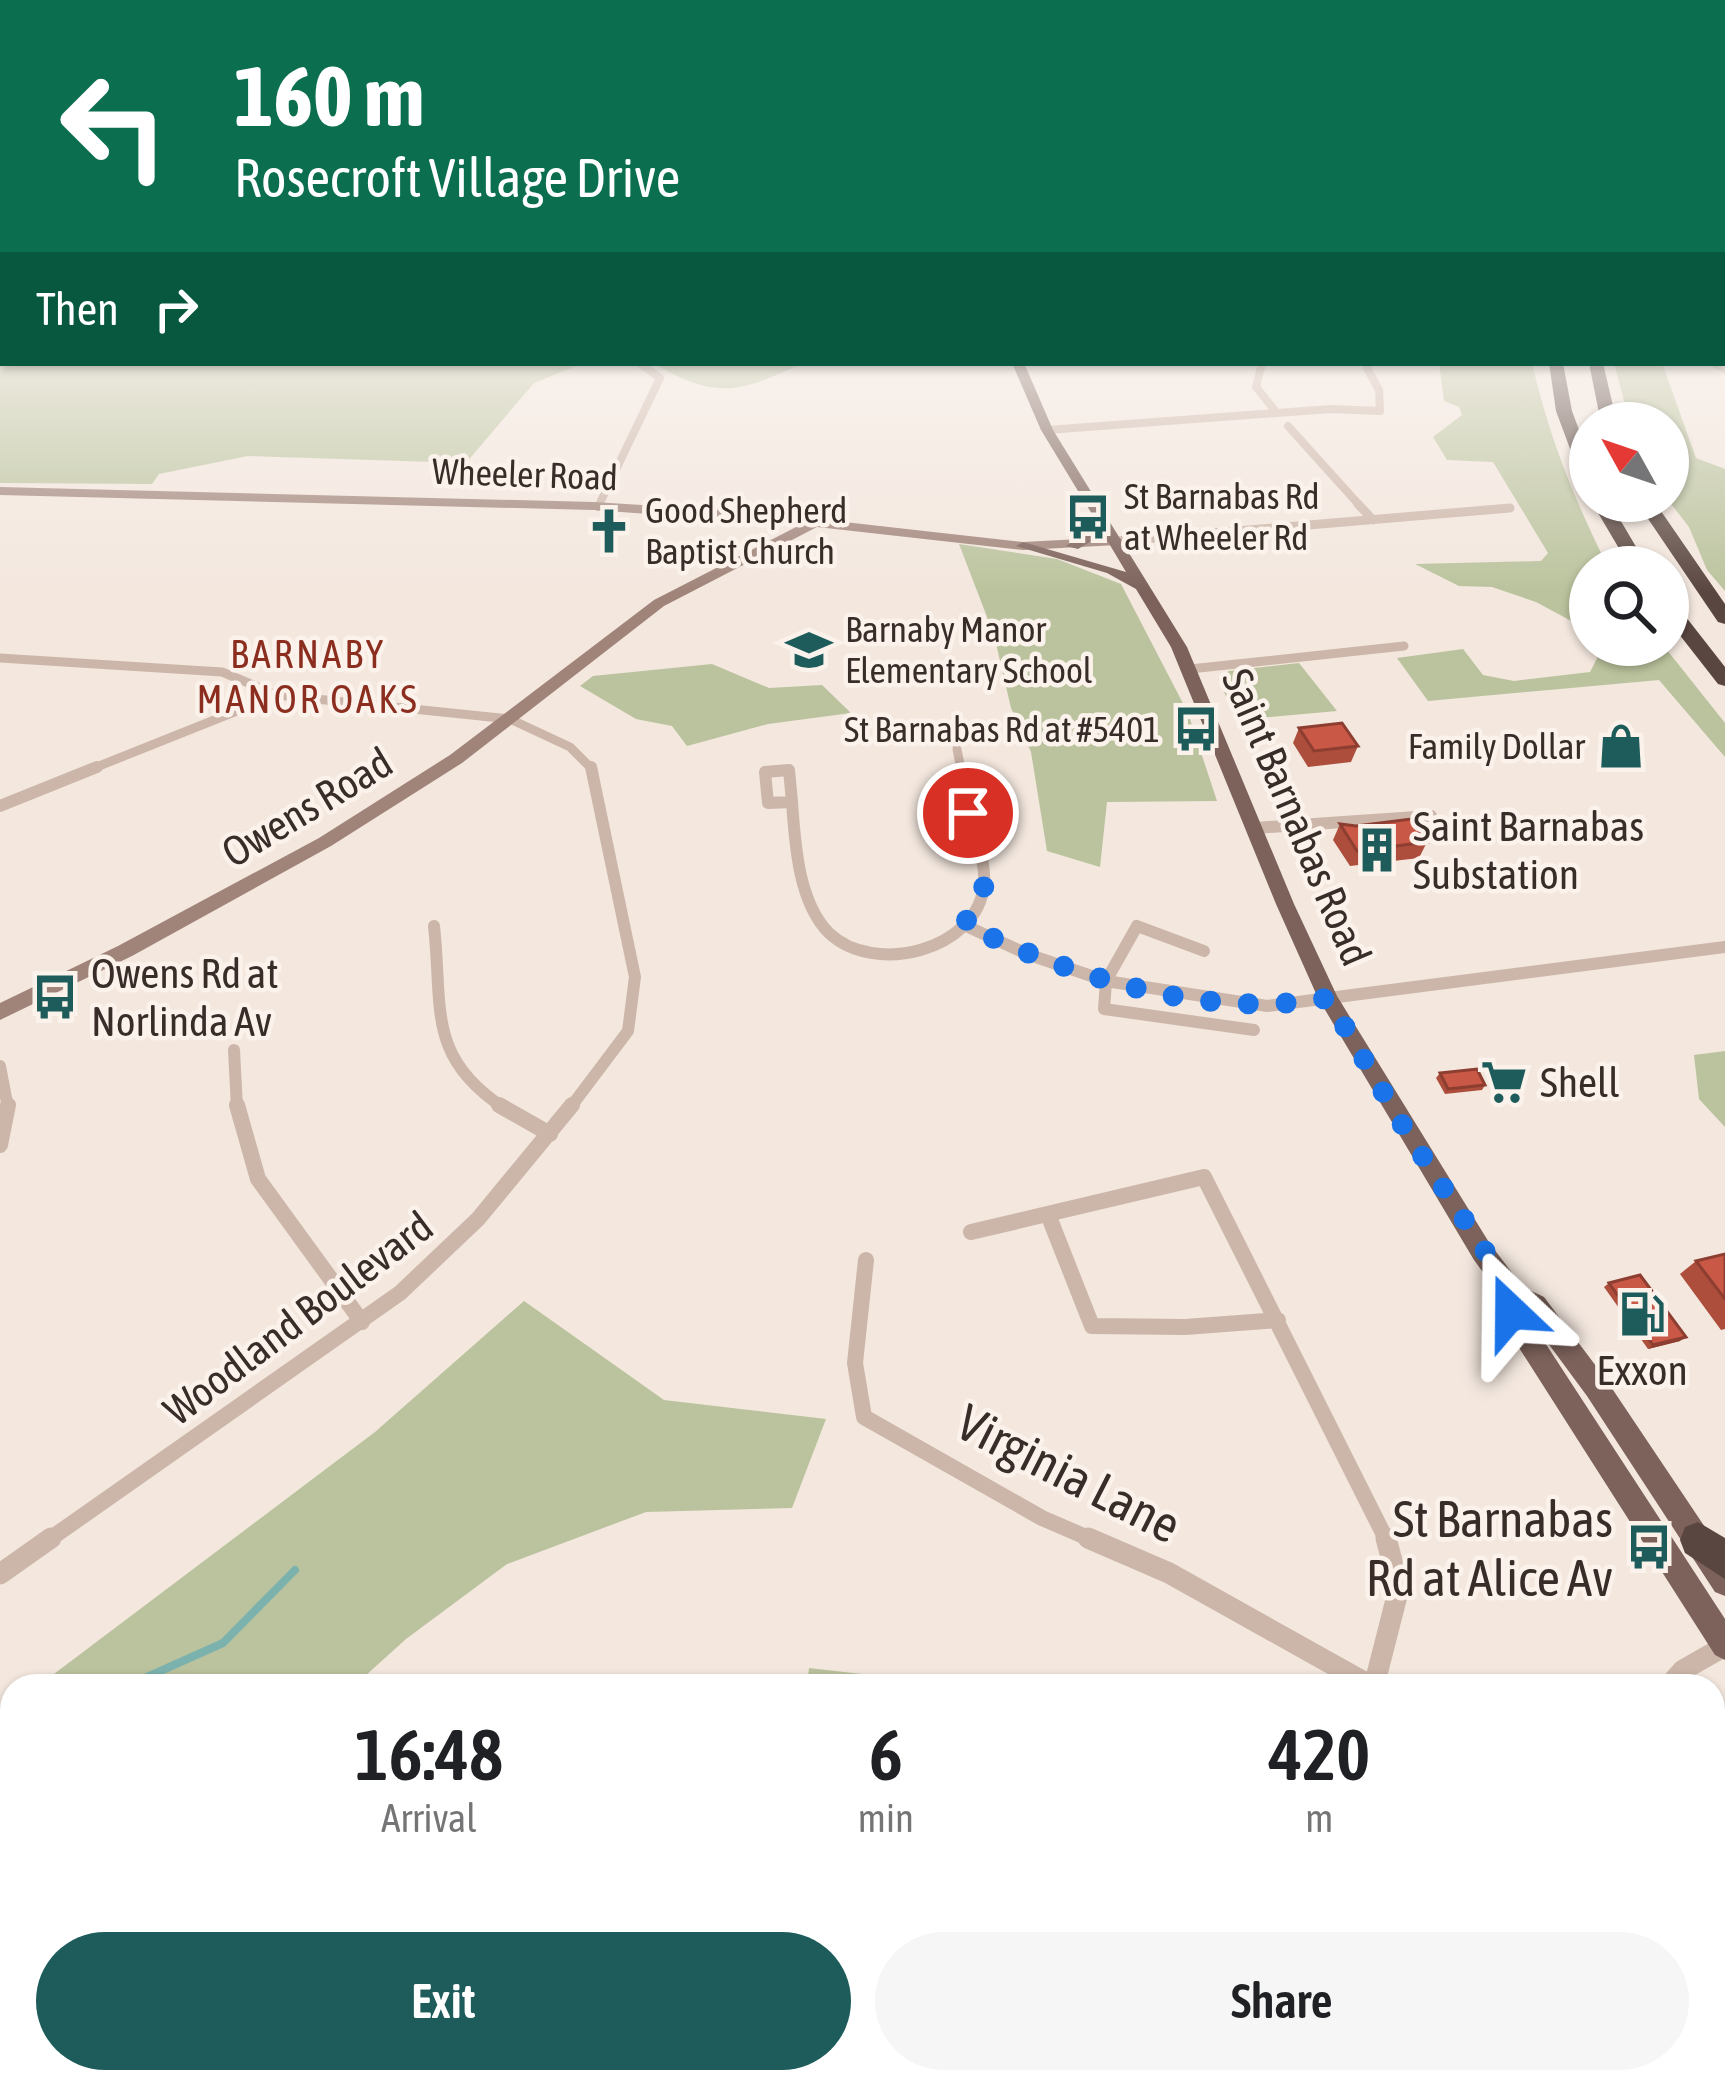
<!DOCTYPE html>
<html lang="en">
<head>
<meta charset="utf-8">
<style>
  body { margin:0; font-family:"Asap Condensed",sans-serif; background:#f6f6f6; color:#202124; height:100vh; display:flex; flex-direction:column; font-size:45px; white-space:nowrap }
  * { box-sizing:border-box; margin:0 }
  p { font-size:39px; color:#757577 }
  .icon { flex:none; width:66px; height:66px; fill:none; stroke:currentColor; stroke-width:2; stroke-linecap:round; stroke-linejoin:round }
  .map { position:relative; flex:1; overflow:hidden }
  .panel { position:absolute; left:0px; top:1674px; width:1725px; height:420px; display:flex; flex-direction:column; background:#fff; border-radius:36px 36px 0 0; box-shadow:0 3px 9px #0004 }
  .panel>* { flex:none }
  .banner { position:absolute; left:0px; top:0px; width:1725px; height:366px; box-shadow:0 3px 9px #0004; background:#0b6e4f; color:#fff; overflow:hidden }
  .needle { width:78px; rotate:310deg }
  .buttons { position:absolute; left:1569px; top:402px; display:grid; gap:24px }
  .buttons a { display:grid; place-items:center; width:120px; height:120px; border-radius:50%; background:#fff; box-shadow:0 3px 9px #0004; font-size:60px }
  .pin { position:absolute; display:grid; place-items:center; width:102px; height:102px; color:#fff; margin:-51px; border:6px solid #fff; border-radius:50%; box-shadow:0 3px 12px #0007 }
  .me { position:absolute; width:132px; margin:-66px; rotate:337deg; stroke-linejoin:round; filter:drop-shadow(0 0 9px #0008) }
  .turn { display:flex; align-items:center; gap:42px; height:252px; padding:0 36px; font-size:54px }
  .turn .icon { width:156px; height:156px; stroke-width:2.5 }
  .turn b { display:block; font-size:84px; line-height:102px }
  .then { display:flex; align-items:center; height:114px; padding:0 36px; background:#0003; gap:24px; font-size:45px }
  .eta { display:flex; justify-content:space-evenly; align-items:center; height:204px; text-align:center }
  .eta b { font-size:72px; font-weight:600; line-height:84px }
  .primary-button { display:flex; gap:24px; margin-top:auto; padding:24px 36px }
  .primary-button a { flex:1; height:138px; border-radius:72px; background:#1d5c5a; color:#fff; font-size:48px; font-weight:600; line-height:138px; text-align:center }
  .primary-button a+a { background:#f6f6f6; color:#202124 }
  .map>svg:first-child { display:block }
  .green { fill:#bac39d }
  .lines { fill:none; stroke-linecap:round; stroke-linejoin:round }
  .stream { stroke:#7cb2ae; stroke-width:8 }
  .street-far4 { stroke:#ccb6a9; stroke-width:8 }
  .street-far3 { stroke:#ccb6a9; stroke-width:9 }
  .street-far2 { stroke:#ccb6a9; stroke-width:12 }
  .street-far1 { stroke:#ccb6a9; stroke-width:16 }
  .street { stroke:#ccb6a9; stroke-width:21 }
  .secondary { fill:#a0847a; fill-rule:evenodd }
  .primary { fill:#7c625a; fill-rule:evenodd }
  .highway { fill:#5a4640; fill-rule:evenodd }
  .wall { fill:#ad4d3c }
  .shaded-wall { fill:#8d3e31 }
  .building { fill:#c95946; stroke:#8d3e31; stroke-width:3 }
  .route { stroke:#1a73e8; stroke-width:21; stroke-dasharray:0 37.8 }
  .labels { text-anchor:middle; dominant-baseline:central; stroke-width:9; stroke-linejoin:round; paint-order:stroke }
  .far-street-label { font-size:36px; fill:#392d29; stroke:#fbf2eb }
  .far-poi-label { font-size:36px; fill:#392d29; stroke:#fbf2eb; text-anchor:start }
  .far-neighbourhood-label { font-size:39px; letter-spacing:3px; fill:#8b2e1f; stroke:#fbf2eb }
  .street-label { font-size:42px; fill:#392d29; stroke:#fbf2eb }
  .poi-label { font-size:42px; fill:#392d29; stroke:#fbf2eb; text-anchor:start }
  .near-street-label { font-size:51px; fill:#392d29; stroke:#fbf2eb }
  .near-poi-label { font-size:51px; fill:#392d29; stroke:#fbf2eb; text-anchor:end }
</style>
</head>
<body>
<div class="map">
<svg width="1725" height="2094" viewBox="0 0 1725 2094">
  <rect width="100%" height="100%" fill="#f3e7de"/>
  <!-- green -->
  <path class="green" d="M0,299L3,363H584L534,383L466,463L248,456L159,474L152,484L0,483Z
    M653,363H803C739,393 715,400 653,363Z
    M1439,363H1532C1549,437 1574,499 1608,567H1590V631L1536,602L1492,587L1459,586L1415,564L1541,561L1548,553L1493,462L1447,460L1433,437L1462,415L1459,407L1444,401Z
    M1614,363H1662L1696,458L1725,469V591L1707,570L1689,527L1668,500V423H1630Z
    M959,544L1057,559L1121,584L1188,713L1217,801L1107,802L1100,867L1047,851L1031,752L1011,708L994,635Z
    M1604,645H1663L1725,723V757L1659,680L1428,701L1397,658L1463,649L1483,675L1514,681L1590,672Z
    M1299,663L1337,711L1237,720L1218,679L1229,671Z
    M712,664L769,688L822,685L851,713L768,724L687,746L672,726L636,719L580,686L593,676Z
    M1725,1051V1127L1699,1099L1694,1055Z
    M524,1301L664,1400L826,1419L792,1508L646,1512L507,1564L406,1639L354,1686H38L375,1432Z
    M809,1668L967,1686H969H807Z
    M12,1706V2063L0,2078V1715Z"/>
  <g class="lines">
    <!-- stream -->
    <path class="stream" d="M127,1686L223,1643L295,1570
      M0,1852L12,1811"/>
    <!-- street-far4 -->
    <path class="street-far4" d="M1262,363L1256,387L1277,413
      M1715,363L1725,369
      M1288,426L1361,507
      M1047,430L1331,409L1380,411L1379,390L1367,368L1370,363
      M598,507L660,378L639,363"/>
    <!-- street-far3 -->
    <path class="street-far3" d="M1358,504L1373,520
      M1118,541L1510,508
      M0,658L222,672L277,695L510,719L570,747L593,770
      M1190,669L1404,646
      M957,749L961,770
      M89,770L277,695"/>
    <!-- street-far2 -->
    <path class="street-far2" d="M789,770L792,802L768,803L765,772Z
      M792,802C795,843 798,902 829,933C874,976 977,951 984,885C987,858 965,798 960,767
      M0,806L97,767
      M1255,828L1431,816
      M964,925L1027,954L1106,981L1267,1006L1725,947
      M434,926C443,1007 426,1057 504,1108
      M1204,951L1137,926L1106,981L1104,1009L1254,1030
      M234,1050L237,1108
      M0,1066L8,1108
      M570,1108L628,1031L635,977L591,767"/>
    <!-- street-far1 -->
    <path class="street-far1" d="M237,1105L258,1179L362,1322
      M499,1105L550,1134
      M0,1145L8,1105
      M1049,1217L1092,1326L1185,1327L1278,1320
      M971,1232L1204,1177L1387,1541
      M866,1260L855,1363L864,1417L1042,1518L1095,1541
      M47,1541L400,1293L478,1219L572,1105"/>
    <!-- street -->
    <path class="street" d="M1088,1538L1169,1573L1371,1686
      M0,1574L51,1538
      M1374,1686L1399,1588L1386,1538
      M1669,1686L1683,1670L1725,1646
      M1713,1862L1725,1868
      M1565,2094L1568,2082"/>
    <!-- secondary -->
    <path class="secondary" d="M0,487L594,502L755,512L1023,542L1118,537L1125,541L1118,545L1023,550L817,527L664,606L462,763L331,846L132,956L0,1020V1003L118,946L319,838L450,755L654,600L800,525L594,510L0,495Z"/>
    <!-- primary -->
    <path class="primary" d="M1012,363H1024L1053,430L1187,647L1294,904L1337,996L1490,1244L1523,1287L1544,1297L1605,1378L1725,1557V1596L1715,1592L1587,1396L1525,1312L1725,1619V1660L1715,1655L1502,1321L1499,1313L1501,1297L1474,1260L1318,998L1276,904L1171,647L1136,589L1107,573L1016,546L1023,542L1126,572L1101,530L1095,539L1078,549L1066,546L1085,533L1095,519L1041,430Z"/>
    <!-- highway -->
    <path class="highway" d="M1549,363H1563L1572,411L1590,459V486L1582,481L1556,411Z
      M1589,363H1603L1617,423H1601Z
      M1591,501H1609L1648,567H1630Z
      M1636,501H1654L1725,604V624L1718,622Z
      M1668,601L1675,603L1725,667V686L1718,684L1668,620Z
      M1698,1522L1725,1538V1579L1685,1553L1680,1540L1685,1527Z"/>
  </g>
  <!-- wall -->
  <path class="wall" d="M1299,728L1358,746L1351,762L1308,767L1293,743Z
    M1340,824L1427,842L1419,858L1350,866L1333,840Z
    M1440,1073L1485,1085L1482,1090L1445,1094L1436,1078Z
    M1725,1254V1329L1721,1330L1680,1274L1696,1261Z
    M1609,1283L1680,1341L1648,1349L1604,1287Z"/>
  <!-- shaded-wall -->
  <path class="shaded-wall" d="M1686,1337L1680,1341L1648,1349L1653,1345Z"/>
  <!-- building -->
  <path class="building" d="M1342,723L1358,746L1314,751L1299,728Z
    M1411,819L1427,842L1357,851L1340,824L1356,826Z
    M1477,1069L1485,1085L1448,1089L1440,1073Z
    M1725,1254V1299L1696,1261Z
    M1640,1275L1686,1337L1653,1345L1609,1283Z"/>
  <!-- sky -->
  <linearGradient id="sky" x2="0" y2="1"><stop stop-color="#7db3d1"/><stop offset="0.5" stop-color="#faf4f0"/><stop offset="1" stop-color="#faf4f0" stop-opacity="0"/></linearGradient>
  <rect width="1725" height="593" fill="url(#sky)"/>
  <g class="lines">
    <!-- route -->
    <path class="route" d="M968,813L984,888L964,925C1075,977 1204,1020 1328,998L1406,1131L1514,1295L1511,1312"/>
  </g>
  <!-- icons -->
  <defs>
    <g id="bus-bare" transform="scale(3.6)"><path d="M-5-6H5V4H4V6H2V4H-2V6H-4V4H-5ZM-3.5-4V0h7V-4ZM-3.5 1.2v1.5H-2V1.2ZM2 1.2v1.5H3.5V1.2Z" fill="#1d5c5a" stroke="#fbf2eb" stroke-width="2.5" paint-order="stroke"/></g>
    <g id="church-bare" transform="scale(3.6)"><path d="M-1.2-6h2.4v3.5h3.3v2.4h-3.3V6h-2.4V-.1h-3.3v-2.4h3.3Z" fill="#1d5c5a" stroke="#fbf2eb" stroke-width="2.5" paint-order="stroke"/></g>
    <g id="school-bare" transform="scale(3.6)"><path d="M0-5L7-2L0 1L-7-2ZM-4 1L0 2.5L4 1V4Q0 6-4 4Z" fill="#1d5c5a" stroke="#fbf2eb" stroke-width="2.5" paint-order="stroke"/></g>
    <g id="shop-bare" transform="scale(3.6)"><path d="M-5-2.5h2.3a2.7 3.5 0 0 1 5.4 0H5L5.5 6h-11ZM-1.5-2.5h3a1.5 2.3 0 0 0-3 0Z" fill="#1d5c5a" stroke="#fbf2eb" stroke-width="2.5" paint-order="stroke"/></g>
    <g id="building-bare" transform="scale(3.6)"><path d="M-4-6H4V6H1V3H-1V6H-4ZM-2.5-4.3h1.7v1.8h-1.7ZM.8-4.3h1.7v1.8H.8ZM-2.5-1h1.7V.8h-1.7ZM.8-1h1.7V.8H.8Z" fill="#1d5c5a" stroke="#fbf2eb" stroke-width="2.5" paint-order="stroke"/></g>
    <g id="supermarket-bare" transform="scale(3.6)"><path d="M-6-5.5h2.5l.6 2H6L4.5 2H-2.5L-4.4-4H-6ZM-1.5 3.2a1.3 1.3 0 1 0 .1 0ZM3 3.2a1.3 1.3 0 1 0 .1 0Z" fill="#1d5c5a" stroke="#fbf2eb" stroke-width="2.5" paint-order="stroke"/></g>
    <g id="fuel-bare" transform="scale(3.6)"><path d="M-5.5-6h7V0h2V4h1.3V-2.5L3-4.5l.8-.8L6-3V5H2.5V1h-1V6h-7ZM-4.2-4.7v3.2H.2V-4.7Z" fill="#1d5c5a" stroke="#fbf2eb" stroke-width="2.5" paint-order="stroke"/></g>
  </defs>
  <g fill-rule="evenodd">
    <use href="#bus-bare" x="1088" y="517"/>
    <use href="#church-bare" x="609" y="531"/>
    <use href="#school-bare" x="809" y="650"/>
    <use href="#bus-bare" x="1196" y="729"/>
    <use href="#shop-bare" x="1621" y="746"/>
    <use href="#building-bare" x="1377" y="850"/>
    <use href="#bus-bare" x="55" y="997"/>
    <use href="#supermarket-bare" x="1504" y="1082"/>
    <use href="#fuel-bare" x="1642" y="1314"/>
    <use href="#bus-bare" x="1649" y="1547"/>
  </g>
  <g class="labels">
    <!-- far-street labels -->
    <g class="far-street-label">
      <text transform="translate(525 474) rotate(2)">Wheeler Road</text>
    </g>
    <!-- far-poi labels -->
    <g class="far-poi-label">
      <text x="1124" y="496">St Barnabas Rd<tspan x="1124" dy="41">at Wheeler Rd</tspan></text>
      <text x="645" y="510">Good Shepherd<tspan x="645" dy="41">Baptist Church</tspan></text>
      <text x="845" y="629">Barnaby Manor<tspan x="845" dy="41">Elementary School</tspan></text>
      <text x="1160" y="729" text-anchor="end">St Barnabas Rd at #5401</text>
      <text x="1585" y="746" text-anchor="end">Family Dollar</text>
    </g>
    <!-- far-neighbourhood labels -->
    <g class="far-neighbourhood-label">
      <text x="308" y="654">BARNABY<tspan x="308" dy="45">MANOR OAKS</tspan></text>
    </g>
    <!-- street labels -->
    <g class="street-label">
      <text transform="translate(307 807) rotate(-31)">Owens Road</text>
      <text transform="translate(1297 817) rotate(67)">Saint Barnabas Road</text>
      <text transform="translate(298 1318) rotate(-37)">Woodland Boulevard</text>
    </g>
    <!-- poi labels -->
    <g class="poi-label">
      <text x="1413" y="826">Saint Barnabas<tspan x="1413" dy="48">Substation</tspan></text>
      <text x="91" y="973">Owens Rd at<tspan x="91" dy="48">Norlinda Av</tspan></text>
      <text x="1540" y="1082">Shell</text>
      <text x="1642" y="1370" text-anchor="middle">Exxon</text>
    </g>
    <!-- near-street labels -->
    <g class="near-street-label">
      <text transform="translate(1069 1473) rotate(27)">Virginia Lane</text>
    </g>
    <!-- near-poi labels -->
    <g class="near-poi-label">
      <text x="1613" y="1518">St Barnabas<tspan x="1613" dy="59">Rd at Alice Av</tspan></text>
    </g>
  </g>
</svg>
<div class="buttons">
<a><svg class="needle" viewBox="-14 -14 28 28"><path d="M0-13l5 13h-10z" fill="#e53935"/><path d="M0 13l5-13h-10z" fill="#757577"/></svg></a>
<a><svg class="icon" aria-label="search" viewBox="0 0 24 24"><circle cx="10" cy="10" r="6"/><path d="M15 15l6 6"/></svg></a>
</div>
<div class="pin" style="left:968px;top:813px;background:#d93025"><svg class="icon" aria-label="arrive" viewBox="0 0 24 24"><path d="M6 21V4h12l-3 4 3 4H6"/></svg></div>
<svg class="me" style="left:1511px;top:1312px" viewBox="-20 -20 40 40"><path d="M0-17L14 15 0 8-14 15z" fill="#1a73e8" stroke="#fff" stroke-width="4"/></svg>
<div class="banner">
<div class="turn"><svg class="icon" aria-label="left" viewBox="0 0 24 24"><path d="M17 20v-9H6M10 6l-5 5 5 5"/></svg><div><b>160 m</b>Rosecroft Village Drive</div></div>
<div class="then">Then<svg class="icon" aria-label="right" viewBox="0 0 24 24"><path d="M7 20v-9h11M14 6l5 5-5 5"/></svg></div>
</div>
<section class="panel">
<div class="eta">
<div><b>16:48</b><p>Arrival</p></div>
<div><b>6</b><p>min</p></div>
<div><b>420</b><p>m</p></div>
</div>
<div class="primary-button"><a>Exit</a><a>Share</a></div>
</section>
</div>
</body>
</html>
